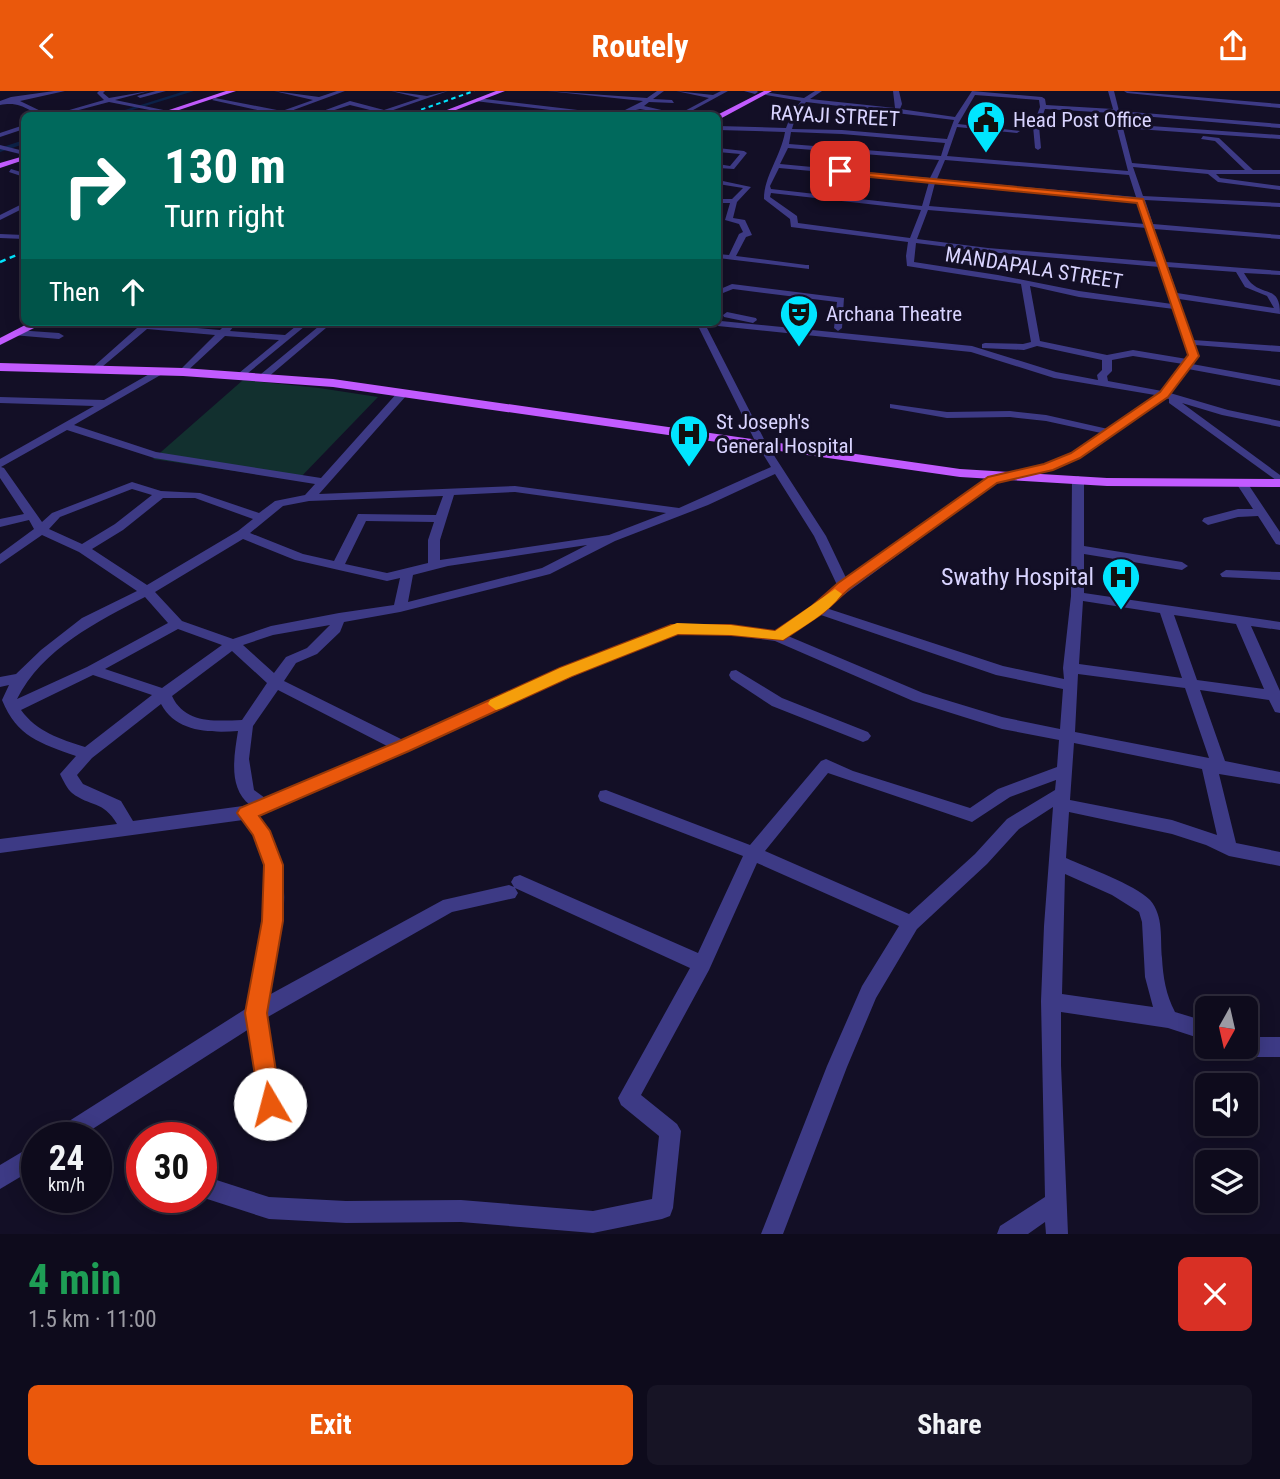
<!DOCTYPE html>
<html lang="en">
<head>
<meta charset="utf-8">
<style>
  body { margin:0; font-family:"Roboto Condensed",sans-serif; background:#171425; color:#f1f3f6; height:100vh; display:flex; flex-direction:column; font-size:26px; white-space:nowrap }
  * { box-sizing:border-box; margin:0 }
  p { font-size:23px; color:#9b9ba3 }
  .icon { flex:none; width:38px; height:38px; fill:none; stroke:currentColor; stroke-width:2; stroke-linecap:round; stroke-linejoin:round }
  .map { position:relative; height:1143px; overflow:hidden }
  .details { display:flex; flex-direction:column; background:#0e0b1c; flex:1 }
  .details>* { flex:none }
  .banner { position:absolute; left:21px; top:21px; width:700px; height:214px; border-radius:10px; box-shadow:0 4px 18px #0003,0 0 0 2px #2e2b3b; background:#00695c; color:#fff; overflow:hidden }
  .needle { width:46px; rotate:188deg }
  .buttons { position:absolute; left:1195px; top:905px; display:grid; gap:14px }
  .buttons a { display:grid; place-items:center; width:63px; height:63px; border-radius:10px; background:#0e0b1c; box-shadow:0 4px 18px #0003,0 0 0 2px #2e2b3b; font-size:35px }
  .speed { position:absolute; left:21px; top:1031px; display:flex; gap:14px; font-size:35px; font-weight:700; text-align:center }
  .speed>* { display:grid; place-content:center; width:91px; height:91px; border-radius:50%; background:#0e0b1c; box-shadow:0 4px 18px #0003,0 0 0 2px #2e2b3b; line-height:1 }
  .speed small { font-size:18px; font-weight:400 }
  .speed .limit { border:10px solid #d22; background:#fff; color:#111 }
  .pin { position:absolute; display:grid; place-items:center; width:60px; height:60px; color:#fff; margin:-30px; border-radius:14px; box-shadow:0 4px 10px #0006 }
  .me { position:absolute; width:77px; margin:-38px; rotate:352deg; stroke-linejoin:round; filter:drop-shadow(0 0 5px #0008) }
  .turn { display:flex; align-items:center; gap:24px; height:147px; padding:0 28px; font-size:32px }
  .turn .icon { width:91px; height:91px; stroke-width:2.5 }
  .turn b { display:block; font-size:49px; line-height:60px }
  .then { display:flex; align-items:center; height:66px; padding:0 28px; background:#0003; gap:14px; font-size:26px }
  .round { display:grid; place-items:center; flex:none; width:74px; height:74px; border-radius:10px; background:#171425 }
  .headline { display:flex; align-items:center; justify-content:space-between; height:119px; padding:0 28px }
  h1 { font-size:42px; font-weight:700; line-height:52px; color:#1e9e55 }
  .cta { display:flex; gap:14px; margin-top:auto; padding:14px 28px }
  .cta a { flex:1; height:80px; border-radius:10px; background:#ea580c; color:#fff; font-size:28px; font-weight:700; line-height:80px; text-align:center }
  .cta a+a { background:#171425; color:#f1f3f6 }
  header { display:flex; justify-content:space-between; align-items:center; height:91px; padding:0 28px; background:#ea580c; color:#fff; font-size:32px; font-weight:700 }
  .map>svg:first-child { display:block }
  .green { fill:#12302f }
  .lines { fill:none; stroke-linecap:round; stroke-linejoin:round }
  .canal { fill:#0c2248; fill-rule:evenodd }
  .minor { fill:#3d3a85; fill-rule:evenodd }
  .major { fill:#c25bff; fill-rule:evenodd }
  .rail-far1 { stroke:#00e5ff; stroke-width:2; stroke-dasharray:4.5 3.5; stroke-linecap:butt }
  .rail { stroke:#00e5ff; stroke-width:2.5; stroke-dasharray:6 4.5; stroke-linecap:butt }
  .route { fill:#ea580c; stroke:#983908; stroke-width:2 }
  .slow { fill:#f59e0b }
  .labels { text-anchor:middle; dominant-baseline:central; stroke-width:6; stroke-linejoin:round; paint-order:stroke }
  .far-street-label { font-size:21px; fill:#d9d4ff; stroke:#130f26 }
  .far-poi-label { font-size:21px; fill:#d9d4ff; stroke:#130f26; text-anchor:start }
  .poi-label { font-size:24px; fill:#d9d4ff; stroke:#130f26; text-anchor:end }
</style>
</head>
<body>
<header><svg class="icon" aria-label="back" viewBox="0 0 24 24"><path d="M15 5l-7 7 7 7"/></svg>Routely<svg class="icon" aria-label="share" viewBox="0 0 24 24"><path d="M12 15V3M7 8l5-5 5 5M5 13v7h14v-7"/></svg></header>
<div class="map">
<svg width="1280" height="1143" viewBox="0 0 1280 1143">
  <rect width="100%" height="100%" fill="#130f26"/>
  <!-- green -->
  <path class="green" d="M243,289L319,297L378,306L298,389L153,368Z"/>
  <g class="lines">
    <!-- canal -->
    <path class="canal" d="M185,0H194L116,24H109Z
      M24,49V53L0,61V57Z"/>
    <!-- minor -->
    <path class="minor" d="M54,0H65L20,10L49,24C28,24 25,9 0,14V10L11,6Z
      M99,0H105L103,2L109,7L149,0L115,9L173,21L170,23L109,11L60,24H52L104,9L97,2Z
      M156,0H166L140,7L137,5Z
      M274,0L319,6L337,0H345L280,24L212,9L215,7L282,20L313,9Z
      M391,0L427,5L448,0L379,24H372L378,21L350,14L319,24H312L350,10L384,19L420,7Z
      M547,0L647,7L657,0H664L653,8L672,9L674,12L649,11L644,15L679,23L709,7L676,0L713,4L721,0H728L684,24H672L640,18L615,24L643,10Z
      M744,0H757L758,1L755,3Z
      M815,0H822L810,8L895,17L893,0H899L902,13L900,18L955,26L972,0L1042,6L1045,8L1046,14L1113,18L1108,0H1114L1119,20L1280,33V37L1119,23L1122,33L1280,44V48L1123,37L1132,72L1210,79H1245L1215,50L1201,48L1203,45L1219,47L1253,79H1280V83H1216L1220,87L1280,95V99L1218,91L1208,83L1133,76L1143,105L1280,112V116L1145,109L1153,133L1280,144V148L1154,138L1166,171L1280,180V184L1244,182C1246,185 1248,189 1251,192C1265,205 1280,195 1280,223L1179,208L1193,249L1280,255V261L1195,254L1199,265L1192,273L1280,289V295L1188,278L1170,302L1228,319L1280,330V336L1222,324L1182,312L1280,384V392L1169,312V308L1165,307L1079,367L1052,378L997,391L826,517L1003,575L1064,588L1063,577L1071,505L1072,388L1078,385L1084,388V455L1182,471L1188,475L1182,479L1084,463V502L1280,531V539L1251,535L1280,600V622L1275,621L1269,609L1200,599L1225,670L1280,681V693L1219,683L1236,752L1280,761V775L1229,765L1206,754L1172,743L1069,721L1066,767C1088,777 1134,793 1150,809C1164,825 1160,848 1162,867C1163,886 1166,904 1175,921L1208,931V950L1168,937L1061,921V974L1068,1143H1046L1045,1131L1028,1143H997L1000,1135L1045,1106L1041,910L1044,835L1053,716L1019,738L987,773L917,838L876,907L847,976L783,1143H761L827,975L862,895L899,835L757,772L709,879L641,1004L677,1033L681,1040L673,1117L670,1125L662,1128L593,1142L461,1131L346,1132L269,1128L201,1106V1084L269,1106L346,1110L461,1109L593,1120L652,1108L659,1045L621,1014L618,1007L690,877L515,797L518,802L515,807L452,821L266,927L284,1036L280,1043L273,1047L266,1043L262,1036L249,938L80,1046H52L55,1039L247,917C257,872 276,812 264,767C260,753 252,741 243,729L0,762V748L117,733C103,709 90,716 72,702C67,698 63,689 60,683L76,665C40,652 17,646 2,609L9,594L0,596V586L16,583L41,559L82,527L137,500L79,461L42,444L0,473V463L34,438L29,429L0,436V428L24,423L0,387V368L94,315L0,312V306L104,309L158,278H164V282L74,334L156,361L321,387L398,301H406V305L319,403L515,395L679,417L771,376L756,352L698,235L702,232L706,235L766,352L826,445L847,489L989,387L1044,374L1071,363L1101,342L1046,330L1010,326L947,327L890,317V313L947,321L1010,320L1046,324L1108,338L1155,304L1054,287L971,261L718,235V231L721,230L972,255L1056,281L1098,289L1097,284L1102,279V269L1037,255L1024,259L982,257V253L985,252L1023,253L1031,251L1021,193L907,175L906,165L908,151L791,136L790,128L764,108C764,85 781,65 785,41L718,39V35L786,37L791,24L801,10L766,4L764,1L804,7ZM975,4L1039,9L1040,16L1033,35L1035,57L1038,59L1041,57L1039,35L1045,18L1113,22L1128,80L947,65L957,36L1017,42L1020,40L958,33ZM806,11L954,29L947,48L842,39L792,38L796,24ZM791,41L842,43L945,52L941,65L789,53ZM788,57L939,69L930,87L780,73ZM945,69L1129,84L1136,106L937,88ZM779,77L929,91L922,115L771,98L770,95ZM935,92L1138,111L1145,133L929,115ZM771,102L921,119L910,147L798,132L797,125L770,106ZM928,119L1147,137L1158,171L988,157L917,148ZM916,152L988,161L1160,176L1172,213L1079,200L998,184L914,171ZM1168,176L1236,181L1245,196L1267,205L1274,217L1177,202ZM1030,195L1079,206L1174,218L1189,265L1187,268L1133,259L1107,264L1040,250ZM1133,265L1183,273L1162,300L1108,290L1107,285L1112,280V269ZM67,339L154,367L315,393L305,404L275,410L259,422L200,402L161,400L132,391L52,422L42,431L4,377L1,376ZM775,383L814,445L838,496L776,541L731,534H672L561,577L403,649L284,590L296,572L317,563L340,541L344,531L400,521L550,483L615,450L708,414ZM132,398L152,404L115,433L82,453L49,438L60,426ZM515,401L666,422L609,444L440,469V449L454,404ZM443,405L436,424L358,423L334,470L303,463L250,442L283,415L309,410ZM163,407H195L253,428L238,440L147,494L92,458L123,439ZM366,430L434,431L428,449V472L387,482L345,473ZM243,448L295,469L387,490L400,487L394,514L339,522L271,535L233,548L182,530L155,501ZM587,454L542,477L408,511L413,484L448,475ZM145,506L168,532L87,576L17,608C42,558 98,530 145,506ZM1083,510L1160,522L1182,587L1079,573ZM818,523L996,584L1063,598L1060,638L1002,626L923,602L788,545ZM1174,524L1236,533L1264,598L1197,589ZM330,534L307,557L286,566L274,582L243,554L273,544ZM178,538L222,554L162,597L105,578ZM678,542L731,544L775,550L913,610L1002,638L1059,649L1057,676L998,698L970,717L853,680L826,668L821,670L750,754L606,699L600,700L598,705L600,710L743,765L698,862L520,784L514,786L511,791L514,796L509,794L443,809L269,904C282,841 300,781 258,724C399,664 536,598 678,542ZM232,560L267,592L242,629C215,630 185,633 172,605ZM1078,583L1185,597L1209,667L1075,641ZM93,584L152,604L85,656C60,648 37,641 21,619ZM278,599L389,656L265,707L254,699L249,668L253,635ZM161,613C176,641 209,642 238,640C234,665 228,697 250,714L133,730L121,710L83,693L77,684L92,667ZM1074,652L1202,678L1217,744L1172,729L1070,709ZM828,682L972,731L1010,706L1056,689L1055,699L1007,728L975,763L909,823L765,760ZM1065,783L1112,804L1139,821L1142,831L1145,886L1153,916L1062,903Z
      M1124,0L1280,13V17L1127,2Z
      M477,7L603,22L606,24H593L475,10Z
      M450,18L475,22L478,24L448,21Z
      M24,34V38L0,46V42Z
      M0,54L24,60V64L0,58Z
      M718,57L744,60L747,62L734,78L718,77V73L730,75L740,63L718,61Z
      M11,78L24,82V86L9,81Z
      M718,89L751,96L737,111L733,127L745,129L752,144L746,146L736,165L806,174H809V178L718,167V163L729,164L739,143L743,141L739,133L725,129L730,112H718V108H732L743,97L718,93Z
      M24,112V117L0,129V124Z
      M0,143L24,144V148L0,147Z
      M732,193L844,207L842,237L838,240L834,237L837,211L733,198L718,204V199Z
      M727,221L756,227L757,229L753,232L724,226L723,224Z
      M35,231H127L220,239L228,231H237L230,240L285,244L301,231H310L242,287L237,284L239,282L279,249L225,245L183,284L178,281L215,244L147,238L96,281L93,280V276L137,237L107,235H39Z
      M324,231H333L267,287H261V283Z
      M16,239L59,242L64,245L59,248L13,244L11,242Z
      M1242,389L1246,390L1280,441V454L1276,453L1258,425L1238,426L1208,434L1202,430L1204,427L1238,418H1253L1236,392Z
      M1226,479L1280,481V489L1222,486L1220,483Z
      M736,579L782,607L868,641L871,645L868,649L863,651L772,615L731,588L729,584L731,580Z
      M1246,943L1256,946H1280V966H1256L1239,960L1237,956H1246Z
      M37,1052V1076L0,1098V1074Z"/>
    <!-- major -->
    <path class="major" d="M226,0H236L164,24H154Z
      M496,0H505L443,24H434Z
      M764,0H772L718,29L717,24Z
      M24,65V69L0,77V72Z
      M31,231H46L0,254V247Z
      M0,272L183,277L333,288L960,378L1107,387L1280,388V396L1107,395L960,386L333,296L183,285L0,280Z"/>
    <!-- rail-far1 -->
    <path class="rail-far1" d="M406,24L474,0"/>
    <!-- rail -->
    <path class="rail" d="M0,171L24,161"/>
  </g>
  <!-- route -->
  <path class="route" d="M838,79L1143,108L1199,265L1168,306L1080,367L1053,379L997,392L849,498L823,522L783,549L731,544L678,543L572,585L409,660L259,725L270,740L283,774V830L267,922L281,1013L278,1022L270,1025L261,1022L245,922L262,830L264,774L253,744L237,722L240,717L397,651L560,577L671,534H731L775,540L812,515L838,492L988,386L1044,373L1071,362L1160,301L1188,264L1137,112L840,83Z"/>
  <!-- slow -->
  <path class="slow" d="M835,498L842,503C827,523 804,535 783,549L731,544L678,543L572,585L502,617L496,619L488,613L490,609L560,577L677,532L731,534L775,540Z"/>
  <!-- icons -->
  <defs>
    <g id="civic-pin" transform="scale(2.0125)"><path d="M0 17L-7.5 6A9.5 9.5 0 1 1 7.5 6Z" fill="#00e5ff" stroke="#130f26"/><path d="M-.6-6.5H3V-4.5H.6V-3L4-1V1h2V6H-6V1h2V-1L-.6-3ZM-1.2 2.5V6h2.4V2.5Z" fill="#111"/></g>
    <g id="theatre-pin" transform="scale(2.0125)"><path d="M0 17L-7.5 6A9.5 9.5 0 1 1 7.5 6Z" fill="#00e5ff" stroke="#130f26"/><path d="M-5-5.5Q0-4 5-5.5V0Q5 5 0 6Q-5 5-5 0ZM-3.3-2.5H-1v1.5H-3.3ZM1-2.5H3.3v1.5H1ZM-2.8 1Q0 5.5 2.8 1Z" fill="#111"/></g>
    <g id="hospital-pin" transform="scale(2.0125)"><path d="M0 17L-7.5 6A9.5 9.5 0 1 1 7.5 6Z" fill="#00e5ff" stroke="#130f26"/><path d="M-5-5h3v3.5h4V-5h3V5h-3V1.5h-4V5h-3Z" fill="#111"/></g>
  </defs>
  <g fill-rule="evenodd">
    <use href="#civic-pin" x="986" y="29"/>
    <use href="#theatre-pin" x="799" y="223"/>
    <use href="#hospital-pin" x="689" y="343"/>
    <use href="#hospital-pin" x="1121" y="486"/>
  </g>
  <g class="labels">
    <!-- far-street labels -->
    <g class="far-street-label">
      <text transform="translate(835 25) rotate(3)">RAYAJI STREET</text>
      <text transform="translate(1034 177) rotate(9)">MANDAPALA STREET</text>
    </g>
    <!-- far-poi labels -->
    <g class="far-poi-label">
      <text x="1013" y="29">Head Post Office</text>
      <text x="826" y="223">Archana Theatre</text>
      <text x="716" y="331">St Joseph's<tspan x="716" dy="24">General Hospital</tspan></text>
    </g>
    <!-- poi labels -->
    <g class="poi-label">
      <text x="1094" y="486">Swathy Hospital</text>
    </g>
  </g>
</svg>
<div class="buttons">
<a><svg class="needle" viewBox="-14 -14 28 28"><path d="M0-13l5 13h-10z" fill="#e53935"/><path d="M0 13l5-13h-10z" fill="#9b9ba3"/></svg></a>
<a><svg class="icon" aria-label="sound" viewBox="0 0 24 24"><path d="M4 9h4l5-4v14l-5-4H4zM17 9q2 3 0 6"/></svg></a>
<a><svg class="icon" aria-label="layers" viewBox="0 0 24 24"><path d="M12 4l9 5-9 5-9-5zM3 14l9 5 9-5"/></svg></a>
</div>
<div class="speed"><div>24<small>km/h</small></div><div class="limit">30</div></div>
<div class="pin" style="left:840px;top:80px;background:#d93025"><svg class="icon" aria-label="arrive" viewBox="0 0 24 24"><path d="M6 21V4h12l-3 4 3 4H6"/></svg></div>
<svg class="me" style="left:270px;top:1013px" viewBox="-20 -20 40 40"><circle r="19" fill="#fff"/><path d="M0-13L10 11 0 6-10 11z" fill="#ea580c"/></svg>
<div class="banner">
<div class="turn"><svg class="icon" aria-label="right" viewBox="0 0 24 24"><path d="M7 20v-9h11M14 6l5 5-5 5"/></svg><div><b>130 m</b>Turn right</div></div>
<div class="then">Then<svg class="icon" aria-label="ahead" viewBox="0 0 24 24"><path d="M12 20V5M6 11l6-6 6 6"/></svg></div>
</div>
</div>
<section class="details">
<div class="headline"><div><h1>4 min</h1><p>1.5 km · 11:00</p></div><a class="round" style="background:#d93025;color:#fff"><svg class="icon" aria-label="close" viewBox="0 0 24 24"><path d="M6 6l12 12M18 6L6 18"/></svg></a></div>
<div class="cta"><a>Exit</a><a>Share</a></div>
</section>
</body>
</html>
